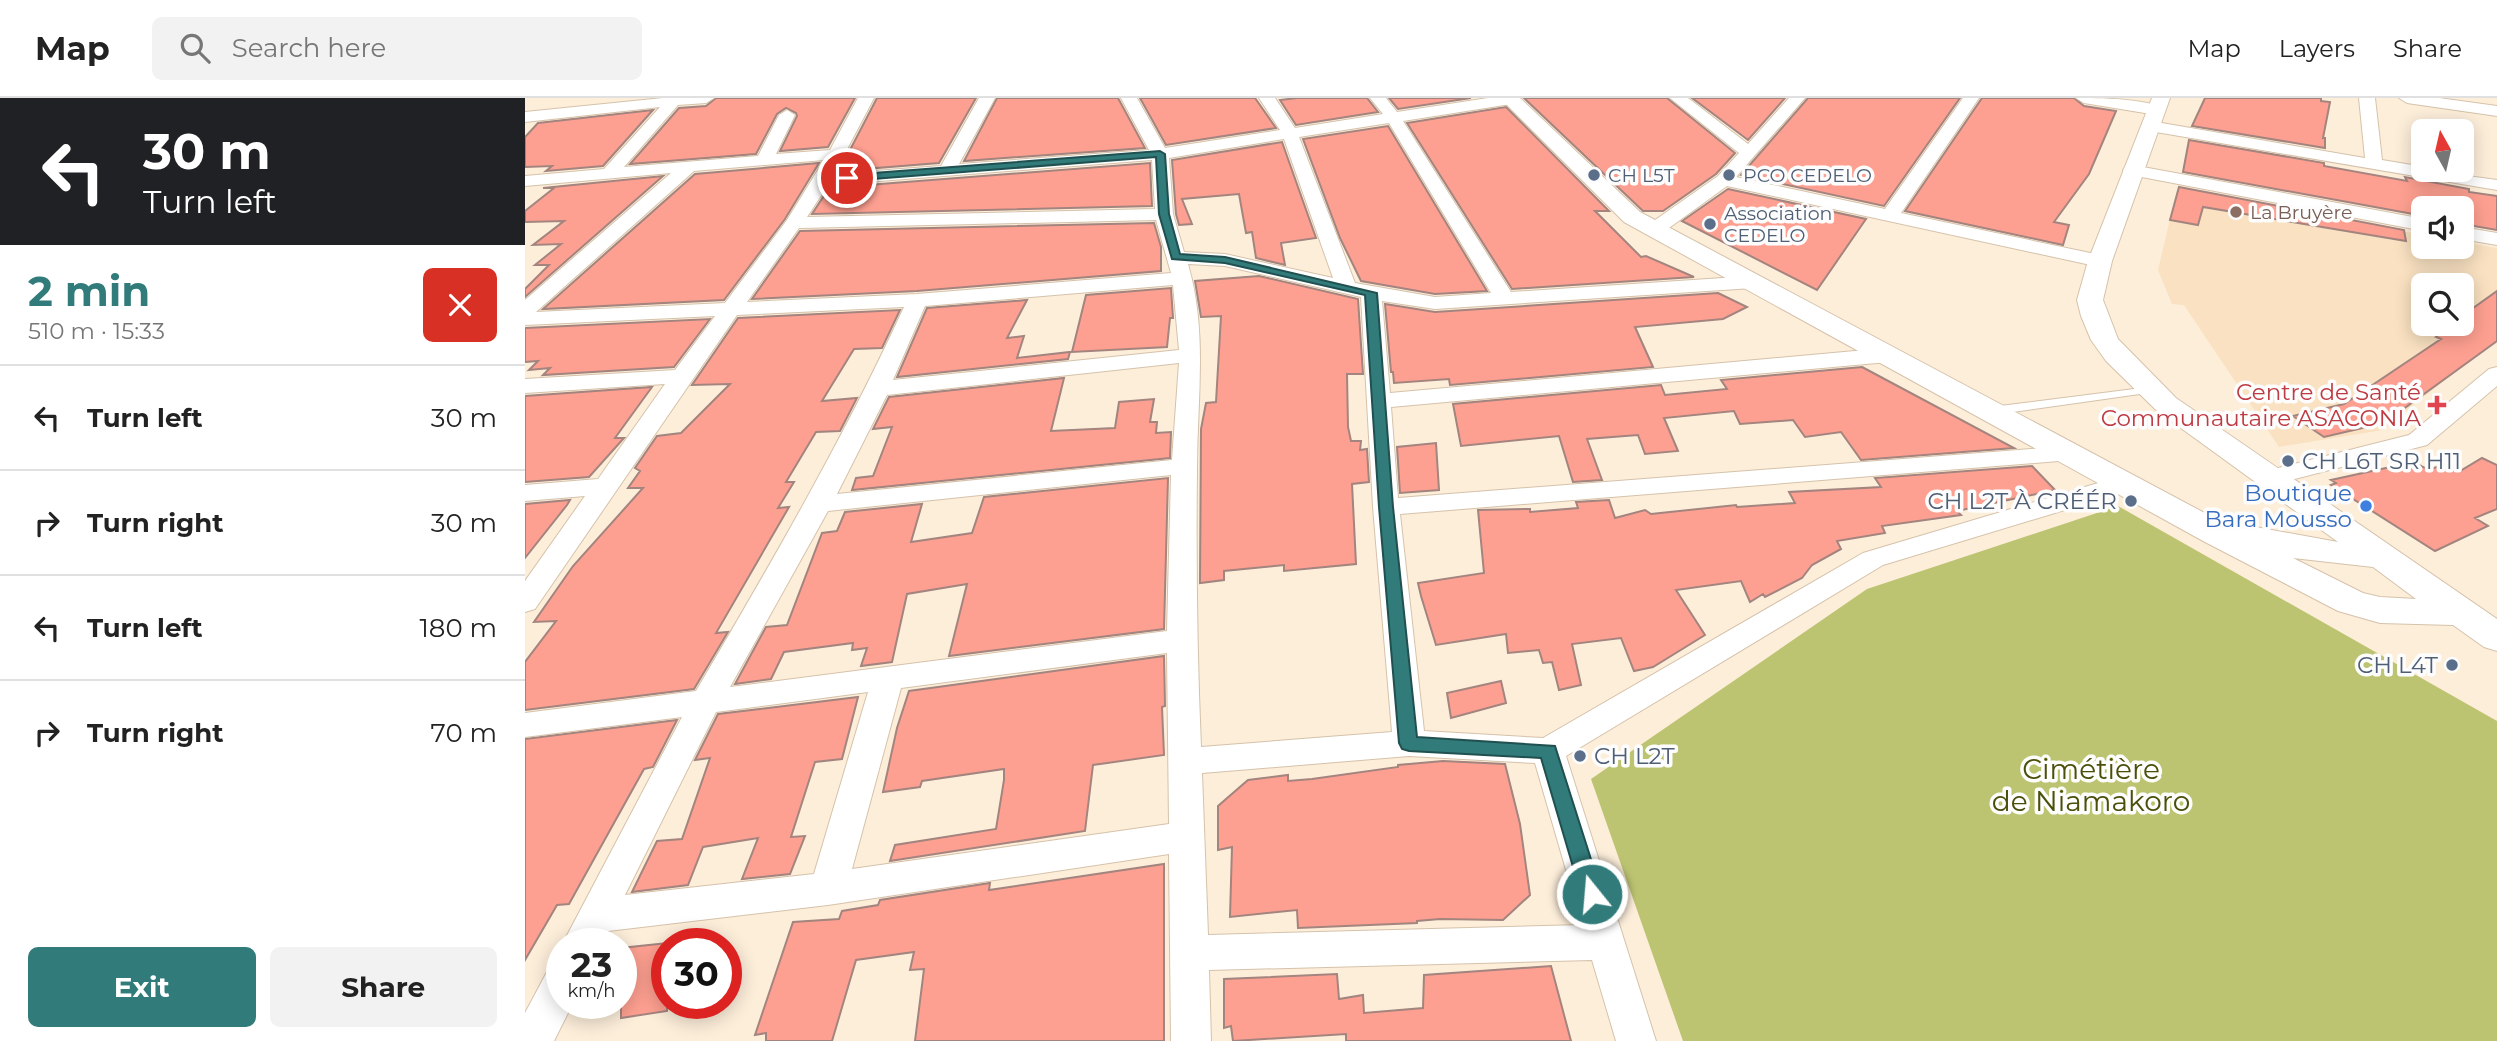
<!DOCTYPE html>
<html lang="en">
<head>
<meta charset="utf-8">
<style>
  body { margin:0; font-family:Montserrat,sans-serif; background:#f2f2f2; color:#222; height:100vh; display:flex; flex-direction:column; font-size:26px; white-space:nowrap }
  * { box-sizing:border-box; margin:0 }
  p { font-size:23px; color:#767676 }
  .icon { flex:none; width:38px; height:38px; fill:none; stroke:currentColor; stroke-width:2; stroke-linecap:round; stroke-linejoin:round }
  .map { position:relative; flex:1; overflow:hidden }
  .drawer { display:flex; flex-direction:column; background:#fff; width:525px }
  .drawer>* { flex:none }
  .hud { background:#202124; color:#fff; overflow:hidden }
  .needle { width:46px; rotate:352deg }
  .controls { position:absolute; left:1886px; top:21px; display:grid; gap:14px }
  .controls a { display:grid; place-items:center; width:63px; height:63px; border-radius:10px; background:#fff; box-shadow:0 4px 18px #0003; font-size:35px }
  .speed { position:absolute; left:21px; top:830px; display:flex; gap:14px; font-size:35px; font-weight:700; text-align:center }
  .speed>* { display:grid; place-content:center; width:91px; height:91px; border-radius:50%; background:#fff; box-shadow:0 4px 18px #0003; line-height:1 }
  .speed small { font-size:18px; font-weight:400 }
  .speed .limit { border:10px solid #d22; background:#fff; color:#111 }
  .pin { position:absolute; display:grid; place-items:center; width:60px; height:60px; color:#fff; margin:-30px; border:4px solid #fff; border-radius:50%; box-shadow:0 2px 7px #0007 }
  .me { position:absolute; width:77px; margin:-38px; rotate:343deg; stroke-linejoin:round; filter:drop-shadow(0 0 5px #0008) }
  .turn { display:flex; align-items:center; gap:24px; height:147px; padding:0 28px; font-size:32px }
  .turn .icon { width:91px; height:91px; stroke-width:2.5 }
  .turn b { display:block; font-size:49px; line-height:60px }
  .round { display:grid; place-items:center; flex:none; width:74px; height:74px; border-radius:10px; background:#f2f2f2 }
  .head { display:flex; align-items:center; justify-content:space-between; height:119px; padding:0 28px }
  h1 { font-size:42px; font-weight:700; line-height:52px; color:#317b7b }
  .button { display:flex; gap:14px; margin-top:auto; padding:14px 28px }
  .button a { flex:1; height:80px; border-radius:10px; background:#317b7b; color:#fff; font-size:28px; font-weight:700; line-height:80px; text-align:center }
  .button a+a { background:#f2f2f2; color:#222 }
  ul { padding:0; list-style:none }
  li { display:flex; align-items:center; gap:21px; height:105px; padding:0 28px; border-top:2px solid #e0e0e0 }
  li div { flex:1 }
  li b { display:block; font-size:26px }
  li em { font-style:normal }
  header { display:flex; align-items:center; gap:42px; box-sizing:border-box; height:98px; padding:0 35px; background:#fff; border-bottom:2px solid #e0e0e0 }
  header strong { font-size:33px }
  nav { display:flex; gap:38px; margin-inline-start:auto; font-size:24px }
  .search { width:490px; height:63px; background:#f2f2f2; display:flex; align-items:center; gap:18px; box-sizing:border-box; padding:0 24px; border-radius:10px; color:#767676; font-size:26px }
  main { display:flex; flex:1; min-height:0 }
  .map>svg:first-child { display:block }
  .built { fill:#f9e1c1; fill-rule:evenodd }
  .green { fill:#bcc471 }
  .building { fill:#fea091; stroke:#a3847e; stroke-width:2 }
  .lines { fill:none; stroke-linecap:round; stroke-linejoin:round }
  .service-casing { stroke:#d5c2aa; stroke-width:2 }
  .minor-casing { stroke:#d5c2aa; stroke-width:2 }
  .tertiary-casing { stroke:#d5c2aa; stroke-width:2 }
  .service { fill:#fff; fill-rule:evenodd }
  .minor { fill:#fff; fill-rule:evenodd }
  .tertiary { fill:#fff; fill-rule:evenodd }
  .route { fill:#317b7b; stroke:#205050; stroke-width:2 }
  .service-dot { fill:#5c6f8a; stroke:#fdfdfd; stroke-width:2.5 }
  .education-dot { fill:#8d6e63; stroke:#fdfdfd; stroke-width:2.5 }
  .health-dot { fill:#e0444e; stroke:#fdfdfd; stroke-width:2.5 }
  .shop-dot { fill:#3f7fe0; stroke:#fdfdfd; stroke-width:2.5 }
  .labels { text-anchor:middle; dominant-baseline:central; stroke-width:7; stroke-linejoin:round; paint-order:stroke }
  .far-service-label { font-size:19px; fill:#4e5e75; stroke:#fdfdfd; text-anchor:start }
  .far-education-label { font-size:19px; fill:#785e54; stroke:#fdfdfd; text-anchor:start }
  .health-label { font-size:23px; fill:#be3a42; stroke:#fdfdfd; text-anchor:end }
  .service-label { font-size:23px; fill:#4e5e75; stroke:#fdfdfd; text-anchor:start }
  .shop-label { font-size:23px; fill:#366cbe; stroke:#fdfdfd; text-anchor:end }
  .near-park-label { font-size:28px; fill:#4b4f0a; stroke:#fdfdfd }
</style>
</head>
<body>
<header>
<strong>Map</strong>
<div class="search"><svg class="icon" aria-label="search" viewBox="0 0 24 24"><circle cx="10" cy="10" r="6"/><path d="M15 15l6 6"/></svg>Search here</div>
<nav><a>Map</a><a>Layers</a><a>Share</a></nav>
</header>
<main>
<section class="drawer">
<div class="hud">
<div class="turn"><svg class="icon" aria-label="left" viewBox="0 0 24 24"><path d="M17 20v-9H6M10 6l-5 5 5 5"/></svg><div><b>30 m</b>Turn left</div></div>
</div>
<div class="head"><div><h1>2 min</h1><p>510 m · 15:33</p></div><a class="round" style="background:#d93025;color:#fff"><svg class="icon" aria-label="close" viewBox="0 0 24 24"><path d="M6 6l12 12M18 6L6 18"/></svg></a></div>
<ul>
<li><svg class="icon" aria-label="left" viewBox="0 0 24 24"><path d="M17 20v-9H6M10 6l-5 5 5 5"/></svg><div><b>Turn left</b></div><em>30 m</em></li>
<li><svg class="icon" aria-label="right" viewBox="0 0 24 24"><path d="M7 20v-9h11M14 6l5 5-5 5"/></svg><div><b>Turn right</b></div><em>30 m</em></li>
<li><svg class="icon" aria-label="left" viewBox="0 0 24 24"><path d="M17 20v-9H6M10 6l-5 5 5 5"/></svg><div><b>Turn left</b></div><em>180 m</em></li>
<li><svg class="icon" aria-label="right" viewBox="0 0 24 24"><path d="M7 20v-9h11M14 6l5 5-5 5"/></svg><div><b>Turn right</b></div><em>70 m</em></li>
</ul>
<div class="button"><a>Exit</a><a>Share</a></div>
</section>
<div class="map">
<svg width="1972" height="943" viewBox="0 0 1972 943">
  <rect width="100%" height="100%" fill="#fdeeda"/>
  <!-- built -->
  <path class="built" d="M1652,92L1899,137V149H1937V144L1972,150V239L1858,332L1754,349L1659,207L1647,206L1633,172ZM1899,187H1937V226H1899Z"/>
  <!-- green -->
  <path class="green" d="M1593,408L1972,623V943H1158L1066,681L1342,491Z"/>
  <!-- building -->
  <path class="building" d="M191,0H330L303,49L255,53L272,18L271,15L261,10L252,16L231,56L105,66L154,10L181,8Z
    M352,0H451L414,65L314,73Z
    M472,0H593L620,50L439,63Z
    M615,0H730L751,30L641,47Z
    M772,0H842L853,14L771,27L755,2Z
    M864,0H946L873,11Z
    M999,0H1142L1210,55L1191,76L1138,113H1118Z
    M1167,0H1260L1223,42Z
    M1283,0H1435L1359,108L1216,77Z
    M1457,0H1549L1559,8L1591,13L1564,76L1529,124L1544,127L1538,147L1380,113Z
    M1680,0H1796V3L1805,4L1798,40H1800V50L1667,28Z
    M981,9L1084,113H1070L1116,159L1121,158L1169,179L987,191L882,25Z
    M128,12L78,68L21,73L27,68L0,69V39L13,25Z
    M863,28L962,193L910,196L836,183L815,140L778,41Z
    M1664,42L1799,65V68L1882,83L1880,79L1944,91V94L1972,98V132L1937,126V110H1899V118L1658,74Z
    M757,44L791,140L756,145L760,167L731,160L727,134L721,135L714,96L657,101L667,126L654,127L651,116L647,62Z
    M294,65L260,121L199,202L18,211L170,76Z
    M625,65L627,108L287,116L304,90Z
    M138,78L0,199V191L24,167H10L36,146L8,147L39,123L0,124V113L29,90H18Z
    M1654,89L1879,132L1881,143L1678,109L1673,127L1645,122Z
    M1203,91L1341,121L1292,192L1157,123Z
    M629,125L636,149V173L392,193L227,201L275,133Z
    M734,178L833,201L838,276H822L823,329L826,343H836L835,352L842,351L844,384L827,386L831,466L759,473V467L699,473V482L675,485L676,331L681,305L691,304L696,218L676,219L670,183Z
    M646,190L648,220H645L642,249L547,254L561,197Z
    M1972,193V243L1859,325L1799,339L1768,318L1819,306L1916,241L1911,239L1927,226H1937V218Z
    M1193,195L1222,209L1198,221L1110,229L1128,269L925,287L924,281L869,285L868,274H866L860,206L910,214Z
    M502,202L482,240L499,238L492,260L545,254L543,261L372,279L402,210Z
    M375,212L357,250L329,251L297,303L332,300L315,333L291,334L261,384H269L253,410L264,409L191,535L203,534L169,591L0,612V564L31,523L9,524L48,468L118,390H103L115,373L110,370L132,338L156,335L205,286L167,287L213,220Z
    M185,221L149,269L18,277L25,270L4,272L13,263L0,264V230Z
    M1337,269L1489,350L1336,362L1316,334L1280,339L1268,322L1215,326L1209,313L1139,320L1153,353L1120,356L1113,337L1062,341L1077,382L1048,384L1034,338L936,348L928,306L1136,287L1140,297L1202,291L1196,282Z
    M539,280L526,333L590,330L594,304L629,301L625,324H632L631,335L646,334L645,360L327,392L331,380L348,378L367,329L348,331L364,299Z
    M127,289L90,340H99L64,379L0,384V298Z
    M911,345L914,392L875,395L872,349Z
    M1957,360L1972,367V411L1950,420L1963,428L1910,453L1806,387L1811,385L1806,382L1888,364L1904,372L1922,365L1935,373Z
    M1507,368L1530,392L1432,413L1436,417L1357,428L1360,435L1312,443L1316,451L1287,467L1277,480L1240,499L1238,496L1225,504L1216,483L1151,492L1180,537L1128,569L1109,573L1096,540L1047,546L1056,587L1034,592L1027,564L1018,565L1014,552L983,555L981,536L911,547L896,498L893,485L959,475L953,412L1005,411V414L1053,410L1051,404L1084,402L1090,420L1120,412L1126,416L1211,407L1212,409L1270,405L1264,394L1356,389L1350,380Z
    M643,380L639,531L424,558L442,486L382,496L367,564L336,568L342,550L327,552L328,545L259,554L246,581L210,586L241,529L262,527L297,435L312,433L320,414L397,406L386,444L447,435L459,399Z
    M45,402L42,407L0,460V406Z
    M639,558L640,608L637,609L639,657L568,667L560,733L365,763L370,747L471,731L479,682V671L397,683L395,689L358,694L372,630L384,593Z
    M976,583L981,605L926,620L922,595Z
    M333,599L317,661L290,664L266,739L280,738L265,776L217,781L233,740L178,749L163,787L107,794L132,743L157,741L185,660L170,662L193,616Z
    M152,622L128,669L119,671L44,806L32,807L0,862V641Z
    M918,663L980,666L995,726L1005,797L978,822L915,821L892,823V825L773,830L772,812L705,819L707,749L693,752V708L723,682L763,677V683L787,681L873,669V667Z
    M639,766V943H390L399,871L385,872L389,854L331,862L307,943H241V935L230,937L268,824L314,821L317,813L353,807L355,802L465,785L464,792Z
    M142,845V913L96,920V850Z
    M1026,868L1046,943H821V936L708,943L706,928L699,930V881L812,876L814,901L838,897L839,915L898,910L899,877Z"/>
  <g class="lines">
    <!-- service casing -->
    <g class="service-casing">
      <path id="service" d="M1625,289L1631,292L1629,294L1467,317L1461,313L1467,309Z"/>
    </g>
    <!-- minor casing -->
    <g class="minor-casing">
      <path id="minor" d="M138,0H189L181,5L153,7L99,69L233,58L254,17L262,12L270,17L251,56L305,52L333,0H349L309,76L416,68L454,0H470L434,66L624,52L596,0H612L640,50L755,32L734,0H750L770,30L858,16L845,0H861L872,14L963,0H993L991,4L986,6L878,23L986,194L1228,178L1235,180L1238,184L1235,188L1228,190L910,211L857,203L865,295L1363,250L1371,252L1374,257L1371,262L1363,264L866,309L873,400L1546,348L1555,350L1558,355L1555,360L1546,362L875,416L899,633L1018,640L1338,455L1600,377L1609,379L1613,385L1609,391L1358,467L1041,658L1131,943H1091L1067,862L684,872L686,943H646L644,756L303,807L83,833L77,845H38L157,619L0,639V615L171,593C245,467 318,342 379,209L212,217L10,511L0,514V483L60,398L0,403V387L73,381L140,286L0,295V281L150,272L190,218L0,227V202L146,75L0,88V78L79,71L135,9L0,24V14ZM864,25L966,195L910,199L830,185L774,39ZM759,41L808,180L700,156L659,154L648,116L644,60ZM299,62L262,122L200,205L11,214L169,73ZM627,62L630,111L282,119L303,87ZM631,122L646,175L392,196L222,204L274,130ZM663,166L700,168L836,199L848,409L867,634L676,649C672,556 671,464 672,372C672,302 683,234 663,166ZM648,187L654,252L368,282L400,208ZM654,265L647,362L312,396L362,297ZM646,377L642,533L205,589L303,413ZM642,555L644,726L327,771L376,590ZM343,594L289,776L100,797L191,614ZM884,658L1010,665L1057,827L683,837L677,675Z
        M1145,0H1163L1223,46L1264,0H1280L1211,79L1360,111L1438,0H1454L1376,115L1575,157L1585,163L1575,169L1202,88L1137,135H1123L1121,131L1123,127L1193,78L1214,55Z
        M1551,0C1572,0 1625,0 1640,12L1632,17L1559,5Z
        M1834,0H1850L1857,62L1899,69V72L1972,82V92L1625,33L1617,28L1625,23L1840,60Z
        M1874,0H1914L1972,8V18L1882,5Z
        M1607,67L1899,121V133L1601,76L1598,72L1601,68Z
        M1937,129L1972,135V147L1937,141Z
        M1972,269V288L1902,347L1742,388L1733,385L1729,380L1733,375L1884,337L1964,271Z
        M37,867V905H48L29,943H0V915L23,872Z"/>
    </g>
    <!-- tertiary casing -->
    <g class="tertiary-casing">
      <path id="tertiary" d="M975,0H995L1115,114L1704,428L1712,432L1725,428L1813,444L1631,312L1581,263L1566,242L1556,218L1552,202L1563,163L1627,0H1645L1587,163L1578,202L1593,241L1651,300L1972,521V553L1959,549L1928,527L1855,525L1813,513L1680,444L1099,124ZM1768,460L1848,469L1891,501L1855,499L1838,495Z"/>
    </g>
    <!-- service -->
    <use href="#service" class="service"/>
    <!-- minor -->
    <use href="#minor" class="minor"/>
    <!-- tertiary -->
    <use href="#tertiary" class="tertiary"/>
  </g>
  <!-- route -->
  <path class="route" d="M635,53L640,56L644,116L655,156L700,159L852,195L868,409L892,639L1030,648L1077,796L1074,802L1067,805L1059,802L1056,796L1016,660L884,653L877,651L874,645L854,409L840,197L700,165L647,161L634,116L631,59L322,83L317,80L322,77Z"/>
  <!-- markers -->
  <g class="service-dot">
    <circle cx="1069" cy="77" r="7"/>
    <circle cx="1204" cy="77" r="7"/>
    <circle cx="1185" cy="126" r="7"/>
    <circle cx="1763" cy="363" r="7"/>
    <circle cx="1606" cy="403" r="7"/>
    <circle cx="1927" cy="567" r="7"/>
    <circle cx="1055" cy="658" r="7"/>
  </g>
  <circle class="education-dot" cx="1711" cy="114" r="7"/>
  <path class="health-dot" d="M1908.5 296.5h7v7h7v7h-7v7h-7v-7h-7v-7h7z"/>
  <circle class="shop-dot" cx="1841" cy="408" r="7"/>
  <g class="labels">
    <!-- far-service labels -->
    <g class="far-service-label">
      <text x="1083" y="77">CH L5T</text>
      <text x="1218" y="77">PCO CEDELO</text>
      <text x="1199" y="115">Association<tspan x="1199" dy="22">CEDELO</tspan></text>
    </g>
    <!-- far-education labels -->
    <g class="far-education-label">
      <text x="1725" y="114">La Bruyère</text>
    </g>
    <!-- health labels -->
    <g class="health-label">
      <text x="1896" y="294">Centre de Santé<tspan x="1896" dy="26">Communautaire ASACONIA</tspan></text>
    </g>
    <!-- service labels -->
    <g class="service-label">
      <text x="1777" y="363">CH L6T SR H11</text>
      <text x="1592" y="403" text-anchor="end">CH L2T À CRÉÉR</text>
      <text x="1913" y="567" text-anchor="end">CH L4T</text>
      <text x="1069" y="658">CH L2T</text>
    </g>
    <!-- shop labels -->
    <g class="shop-label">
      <text x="1827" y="395">Boutique<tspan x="1827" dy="26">Bara Mousso</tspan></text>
    </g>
    <!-- near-park labels -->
    <g class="near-park-label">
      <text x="1566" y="671">Cimétière<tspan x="1566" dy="32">de Niamakoro</tspan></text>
    </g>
  </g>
</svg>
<div class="controls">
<a><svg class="needle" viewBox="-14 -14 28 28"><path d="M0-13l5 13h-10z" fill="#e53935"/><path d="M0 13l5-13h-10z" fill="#767676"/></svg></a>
<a><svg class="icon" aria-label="sound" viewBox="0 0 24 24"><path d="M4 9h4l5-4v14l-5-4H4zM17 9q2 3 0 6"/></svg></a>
<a><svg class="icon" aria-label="search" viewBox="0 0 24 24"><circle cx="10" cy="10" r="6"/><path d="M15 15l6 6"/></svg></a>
</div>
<div class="speed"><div>23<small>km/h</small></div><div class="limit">30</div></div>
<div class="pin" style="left:322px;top:80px;background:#d93025"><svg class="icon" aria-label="arrive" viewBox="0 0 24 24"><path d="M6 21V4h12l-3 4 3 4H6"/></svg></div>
<svg class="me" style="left:1067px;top:796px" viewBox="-20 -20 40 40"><circle r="17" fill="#317b7b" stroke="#fff" stroke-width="3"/><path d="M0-11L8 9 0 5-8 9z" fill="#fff"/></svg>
</div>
</main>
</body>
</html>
